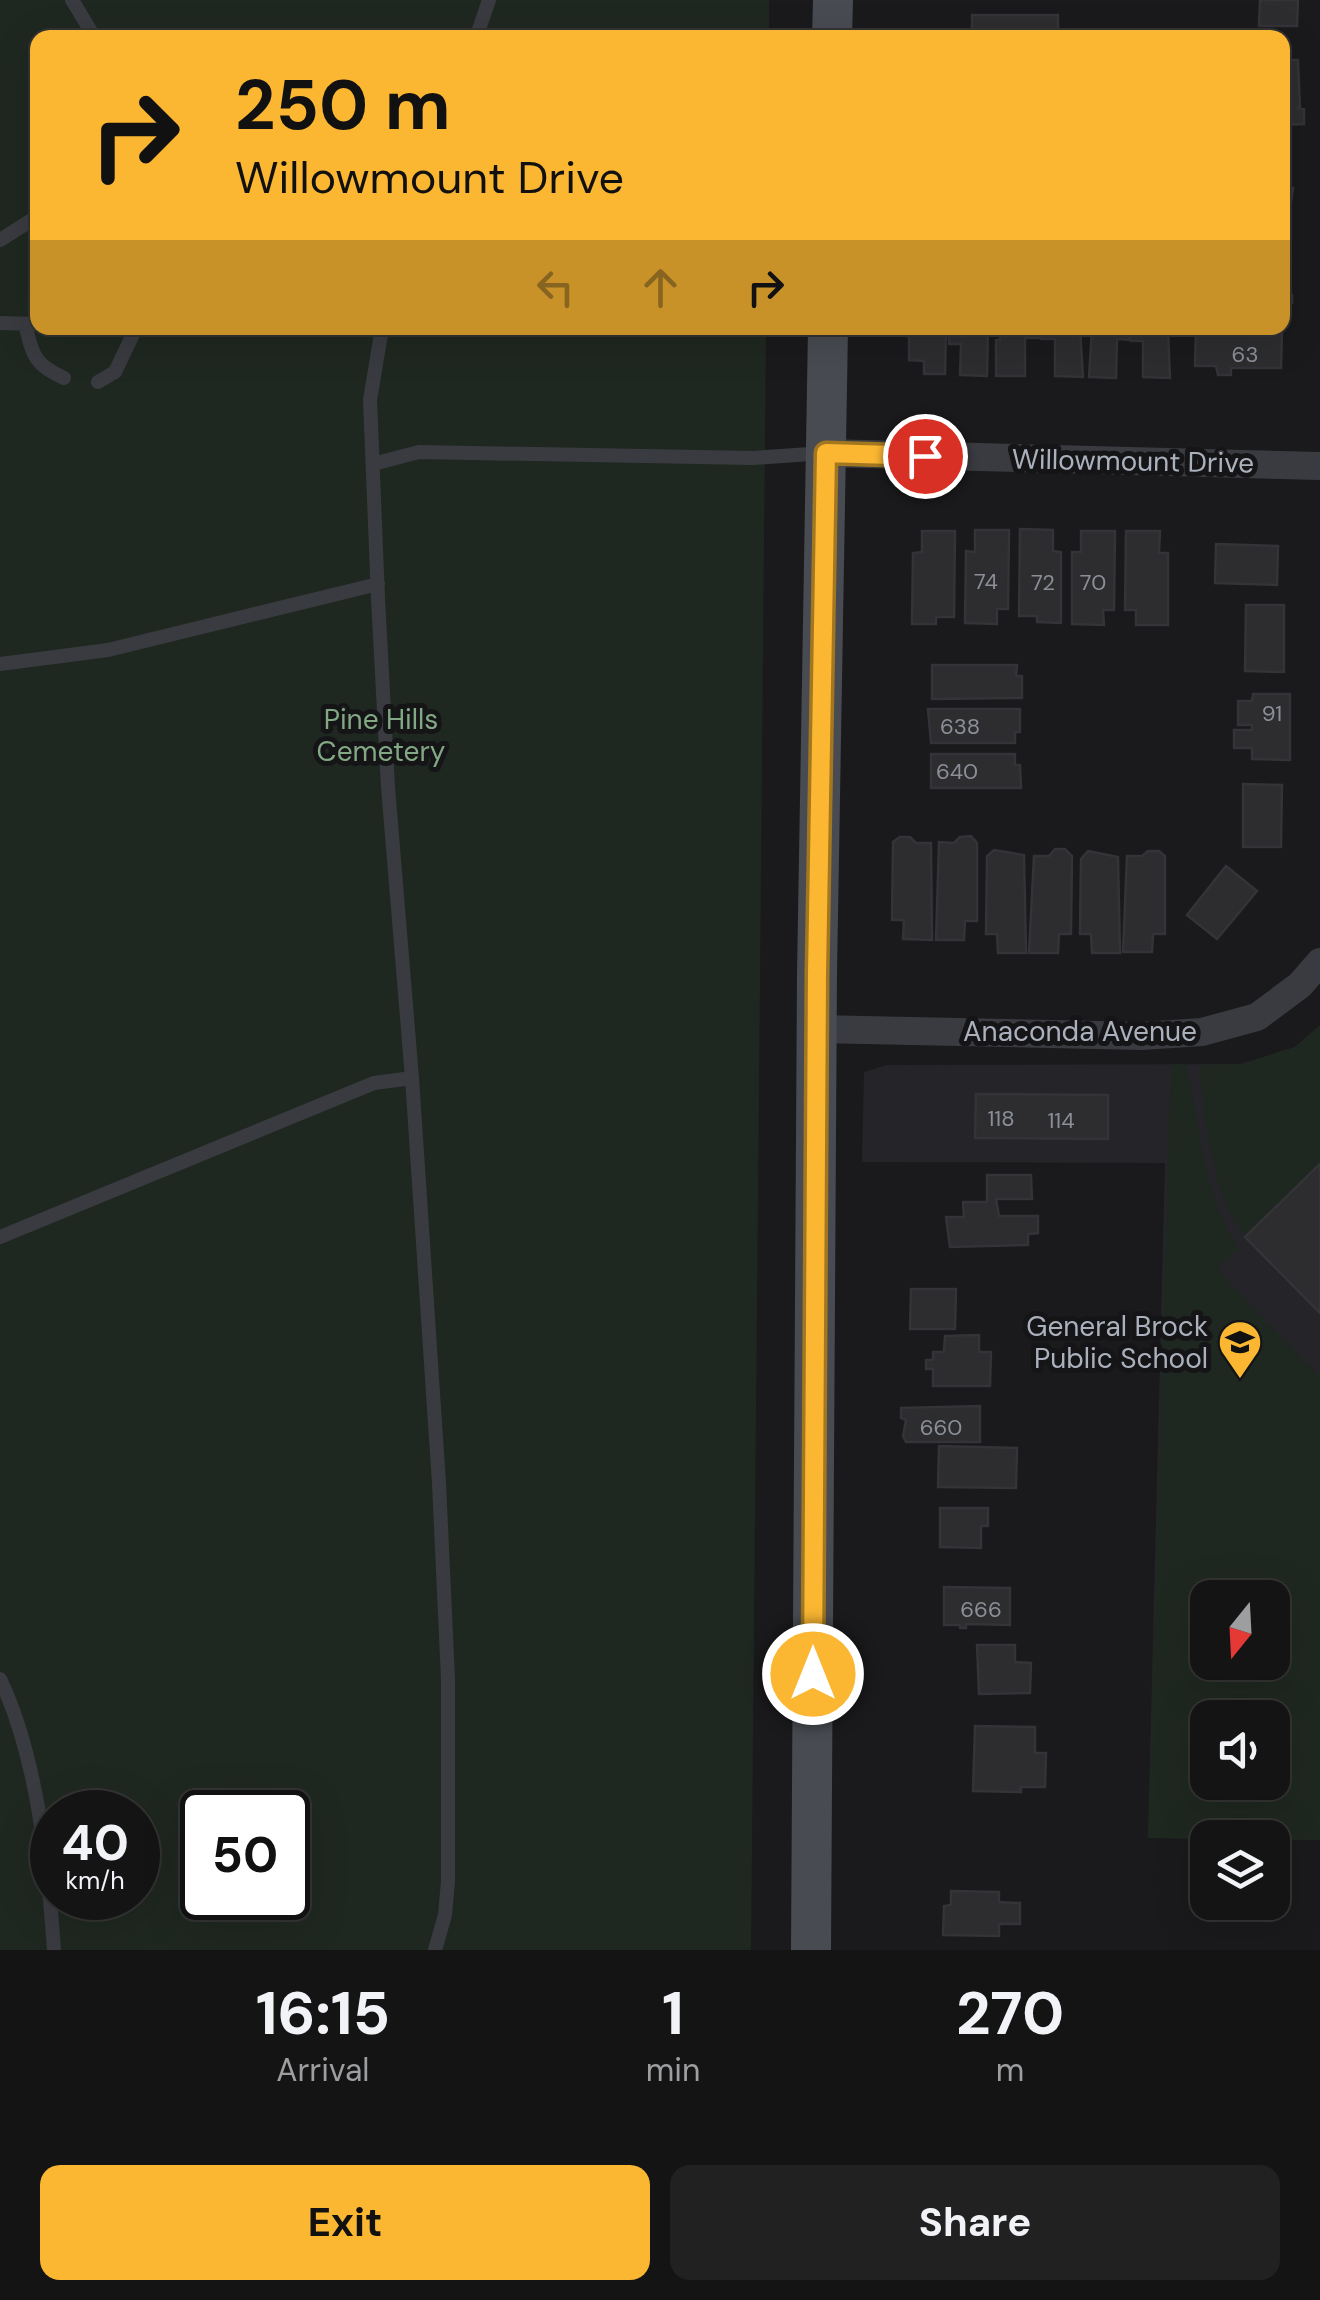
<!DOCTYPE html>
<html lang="en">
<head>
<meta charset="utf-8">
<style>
  body { margin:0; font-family:"DM Sans",sans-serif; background:#212122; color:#f1f3f6; height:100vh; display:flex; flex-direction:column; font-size:38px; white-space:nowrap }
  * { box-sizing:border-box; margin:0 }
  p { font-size:32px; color:#9d9ea0 }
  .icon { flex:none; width:55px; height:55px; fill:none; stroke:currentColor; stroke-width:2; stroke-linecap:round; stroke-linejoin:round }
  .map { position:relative; height:1950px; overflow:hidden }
  .panel { display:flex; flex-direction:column; background:#141415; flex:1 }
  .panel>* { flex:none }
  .top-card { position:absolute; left:30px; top:30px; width:1260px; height:305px; border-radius:20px; box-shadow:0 10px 40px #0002,0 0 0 2px #333334; background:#fbb732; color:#111; overflow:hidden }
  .needle { width:65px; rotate:198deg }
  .fabs { position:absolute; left:1190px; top:1580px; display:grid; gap:20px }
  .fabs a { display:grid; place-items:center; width:100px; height:100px; border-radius:20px; background:#141415; box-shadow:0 10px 40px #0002,0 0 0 2px #333334; font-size:50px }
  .speed { position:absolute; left:30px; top:1790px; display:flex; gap:20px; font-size:50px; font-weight:700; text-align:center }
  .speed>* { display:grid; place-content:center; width:130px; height:130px; border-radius:50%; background:#141415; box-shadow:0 10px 40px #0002,0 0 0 2px #333334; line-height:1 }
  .speed small { font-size:25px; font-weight:400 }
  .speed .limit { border:5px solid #111; border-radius:15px; background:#fff; color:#111 }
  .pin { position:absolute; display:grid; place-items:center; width:85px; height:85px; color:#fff; margin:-42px; border:5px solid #fff; border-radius:50%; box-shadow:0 2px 10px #0007 }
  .me { position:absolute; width:110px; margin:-55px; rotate:0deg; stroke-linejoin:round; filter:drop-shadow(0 0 8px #0008) }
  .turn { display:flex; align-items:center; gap:35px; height:210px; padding:0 40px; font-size:45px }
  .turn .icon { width:130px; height:130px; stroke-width:2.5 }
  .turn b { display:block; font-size:70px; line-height:85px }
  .lanes { display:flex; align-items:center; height:95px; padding:0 40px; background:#0003; justify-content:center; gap:50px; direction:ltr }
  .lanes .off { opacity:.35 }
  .eta { display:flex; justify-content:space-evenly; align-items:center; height:170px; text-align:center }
  .eta b { font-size:60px; font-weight:700; line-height:70px }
  .cta { display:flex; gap:20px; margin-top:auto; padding:20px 40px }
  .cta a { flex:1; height:115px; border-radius:20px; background:#fbb732; color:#111; font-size:40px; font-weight:700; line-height:115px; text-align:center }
  .cta a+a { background:#212122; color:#f1f3f6 }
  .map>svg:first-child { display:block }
  .built { fill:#252529; fill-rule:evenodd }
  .green { fill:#1f2820; fill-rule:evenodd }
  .building { fill:#2d2d30; stroke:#333338; stroke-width:2.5 }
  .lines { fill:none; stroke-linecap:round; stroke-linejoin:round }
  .service { stroke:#3a3b41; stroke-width:14 }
  .minor { stroke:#3a3b41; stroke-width:28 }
  .secondary { stroke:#484b51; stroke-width:40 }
  .route-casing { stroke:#a37720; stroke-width:25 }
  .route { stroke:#fbb732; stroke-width:18 }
  .labels { text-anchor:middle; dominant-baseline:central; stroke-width:10; stroke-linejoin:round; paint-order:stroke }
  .number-label { font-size:22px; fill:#8b8f98 }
  .street-label { font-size:28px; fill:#abb1bc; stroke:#151517 }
  .park-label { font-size:28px; fill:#82a884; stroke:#151517 }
  .poi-label { font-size:28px; fill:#abb1bc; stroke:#151517; text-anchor:end }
</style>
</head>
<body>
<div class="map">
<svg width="1320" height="1950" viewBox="0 0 1320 1950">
  <rect width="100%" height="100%" fill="#1a1a1c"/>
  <!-- built -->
  <path class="built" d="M1320,1025V1840L1148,1838L1165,1163L862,1162L864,1072L887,1065L1241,1064L1295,1047ZM1208,1598H1272V1662H1208ZM1208,1718H1272V1782H1208Z"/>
  <!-- green -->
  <path class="green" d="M0,0H769V37L38,38V328H766L751,1950H0ZM52,1812H138V1898H52ZM202,1812H288V1898H202Z
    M1320,1025V1164L1245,1237C1212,1197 1203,1116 1200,1065L1241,1064L1295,1047Z
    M1171,1064L1186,1065C1202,1129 1202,1191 1238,1249L1217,1270L1320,1377V1840L1148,1838ZM1208,1598H1272V1662H1208ZM1208,1718H1272V1782H1208Z"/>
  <!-- building -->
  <path class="building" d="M1260,0H1298L1297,26H1259Z
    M972,15H1058V38H947V30H972Z
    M1282,60H1298L1300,108H1297L1304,109V124L1282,125Z
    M1282,155L1289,156L1288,188H1293L1289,218H1282Z
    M1282,244H1289L1288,259H1291L1288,294L1292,295V303H1288V307H1282Z
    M906,328H946L945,374H924V361L909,360V336H906Z
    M949,328H988L987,376L960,375L961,344H949Z
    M1000,328H1040V338H1025V376H996V340H1000Z
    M1041,328H1080L1083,377L1055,376V339H1041Z
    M1092,328H1129V340L1117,339L1116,378L1089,377Z
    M1131,328H1168L1170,378L1143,377V341H1131Z
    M1196,329L1282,330L1281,368H1231V375H1218L1216,366H1195Z
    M1020,529L1053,530V551L1061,552V623L1037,622V616H1019Z
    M975,530H1009L1008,609H997V624L965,623L966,551L975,552Z
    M922,531H955L954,617H936V624H912L913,553L922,552Z
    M1081,531H1115L1114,610H1103L1104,625L1072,624V552H1081Z
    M1126,531H1160L1159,553H1168V625H1136V610H1125Z
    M1216,544L1278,546L1277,585L1215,583Z
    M1246,605H1284V672L1245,671Z
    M932,665H1017L1016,676H1022V698L932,699Z
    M1253,694H1290V760L1252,759V748H1234V730H1252V725H1238V701H1252Z
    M928,709H1020V732H1015V743H931Z
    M931,754H1015V765H1020L1021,788H931Z
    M1243,784L1282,785L1281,847H1243Z
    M971,836L977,843V921H965L964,940H936L939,842L954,843L960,837Z
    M900,837H910L916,843H931L932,940L903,939L904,920H892L893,842Z
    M1055,849H1065L1072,856L1071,934H1059L1058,953H1029L1034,856H1049Z
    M994,850L1024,855L1026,953H998L997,934H986L987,856Z
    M1088,851L1118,857L1120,953H1092L1091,934H1080L1081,859Z
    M1148,851H1159L1165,856V934H1153L1152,952H1123L1127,856H1142Z
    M1226,866L1257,891L1217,939L1187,915Z
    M976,1094L1108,1095V1139L975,1138Z
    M1320,1164V1313L1245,1237Z
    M987,1175H1031L1032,1199H996L999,1216H1038V1233L1028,1234V1245L950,1247L946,1217H964L963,1202H987Z
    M911,1289H956L955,1329H910Z
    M979,1335V1352H991L990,1386H933V1369H926V1360H933V1352H944L945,1336Z
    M980,1406V1442H906L903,1436L906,1420L901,1418V1408Z
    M939,1446L1017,1448L1016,1488L938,1487Z
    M940,1508H988V1526H981V1548L940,1547Z
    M944,1587L1010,1588V1625L966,1624V1628H960V1625H944Z
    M977,1645H1015V1662L1031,1663L1030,1693L979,1694Z
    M975,1726L1035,1727V1753H1046L1045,1787H1021V1792L973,1791Z
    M951,1891L999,1892V1902L1020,1903V1924H999V1936L943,1935L944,1906L951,1905Z"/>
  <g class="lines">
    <!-- service -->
    <path class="service" d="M72,0L95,38
      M476,38L489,0
      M0,240L38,216
      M0,323L38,324
      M25,324C33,355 33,364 64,378
      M382,328L370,400L378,598L388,787L412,1078L439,1483L448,1679V1881L445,1915L435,1950
      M98,382L115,372L136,328
      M373,464L419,452L753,458L825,453
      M0,664L108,650L378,584
      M0,1237L374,1083L412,1078
      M0,1679C37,1756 48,1864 54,1950"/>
    <!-- minor -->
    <path class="minor" d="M826,453L1320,466
      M817,1029L1142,1036L1202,1032L1257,1017L1300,985L1320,962"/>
    <!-- secondary -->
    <path class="secondary" d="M832,38L833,0
      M811,1950L817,974L828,328"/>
  </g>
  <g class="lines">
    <!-- route casing -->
    <g class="route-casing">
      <path id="route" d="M813,1674L817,974L826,453L925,456"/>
    </g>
    <!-- route -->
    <use href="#route" class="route"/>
  </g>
  <!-- icons -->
  <defs>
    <g id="school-pin" transform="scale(2.25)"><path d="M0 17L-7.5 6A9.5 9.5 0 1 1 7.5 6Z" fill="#fbb732" stroke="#151517"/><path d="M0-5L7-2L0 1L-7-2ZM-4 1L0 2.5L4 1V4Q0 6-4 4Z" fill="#111"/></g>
  </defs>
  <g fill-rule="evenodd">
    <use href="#school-pin" x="1240" y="1342"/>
  </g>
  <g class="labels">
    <!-- number labels -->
    <g class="number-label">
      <text x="1245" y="354">63</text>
      <text x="986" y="581">74</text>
      <text x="1043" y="582">72</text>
      <text x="1093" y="582">70</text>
      <text x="1272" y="713">91</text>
      <text x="960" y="726">638</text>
      <text x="957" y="771">640</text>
      <text x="1001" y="1118">118</text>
      <text x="1061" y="1120">114</text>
      <text x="941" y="1427">660</text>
      <text x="981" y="1609">666</text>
    </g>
    <!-- street labels -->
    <g class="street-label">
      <text transform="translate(1133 461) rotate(1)">Willowmount Drive</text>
      <text x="1080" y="1031">Anaconda Avenue</text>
    </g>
    <!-- park labels -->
    <g class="park-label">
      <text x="381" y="719">Pine Hills<tspan x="381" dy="32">Cemetery</tspan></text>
    </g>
    <!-- poi labels -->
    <g class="poi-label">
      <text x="1208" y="1326">General Brock<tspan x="1208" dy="32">Public School</tspan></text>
    </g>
  </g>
</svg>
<div class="fabs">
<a><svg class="needle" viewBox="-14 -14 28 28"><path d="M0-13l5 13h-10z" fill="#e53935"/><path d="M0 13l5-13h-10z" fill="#9d9ea0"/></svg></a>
<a><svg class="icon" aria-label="sound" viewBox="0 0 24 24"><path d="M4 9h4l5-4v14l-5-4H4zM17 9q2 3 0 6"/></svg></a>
<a><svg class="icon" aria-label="layers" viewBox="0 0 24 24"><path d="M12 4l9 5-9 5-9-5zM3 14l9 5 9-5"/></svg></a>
</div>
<div class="speed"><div>40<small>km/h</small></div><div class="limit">50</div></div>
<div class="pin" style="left:925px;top:456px;background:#d93025"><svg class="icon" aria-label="arrive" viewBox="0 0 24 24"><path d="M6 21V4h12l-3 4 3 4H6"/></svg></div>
<svg class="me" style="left:813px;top:1674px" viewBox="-20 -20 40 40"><circle r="17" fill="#fbb732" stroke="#fff" stroke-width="3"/><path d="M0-11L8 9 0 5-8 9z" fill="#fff"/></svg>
<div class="top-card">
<div class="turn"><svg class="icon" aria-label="right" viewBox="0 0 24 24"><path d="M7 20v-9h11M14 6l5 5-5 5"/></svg><div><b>250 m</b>Willowmount Drive</div></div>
<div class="lanes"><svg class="icon off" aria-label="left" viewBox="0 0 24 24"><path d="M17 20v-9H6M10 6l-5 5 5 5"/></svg><svg class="icon off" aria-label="ahead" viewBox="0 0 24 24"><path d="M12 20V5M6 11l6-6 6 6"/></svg><svg class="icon" aria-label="right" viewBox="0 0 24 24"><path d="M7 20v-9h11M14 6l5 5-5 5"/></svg></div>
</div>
</div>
<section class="panel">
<div class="eta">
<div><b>16:15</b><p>Arrival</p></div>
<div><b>1</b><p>min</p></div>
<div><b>270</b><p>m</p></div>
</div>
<div class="cta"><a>Exit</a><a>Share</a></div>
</section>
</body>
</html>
